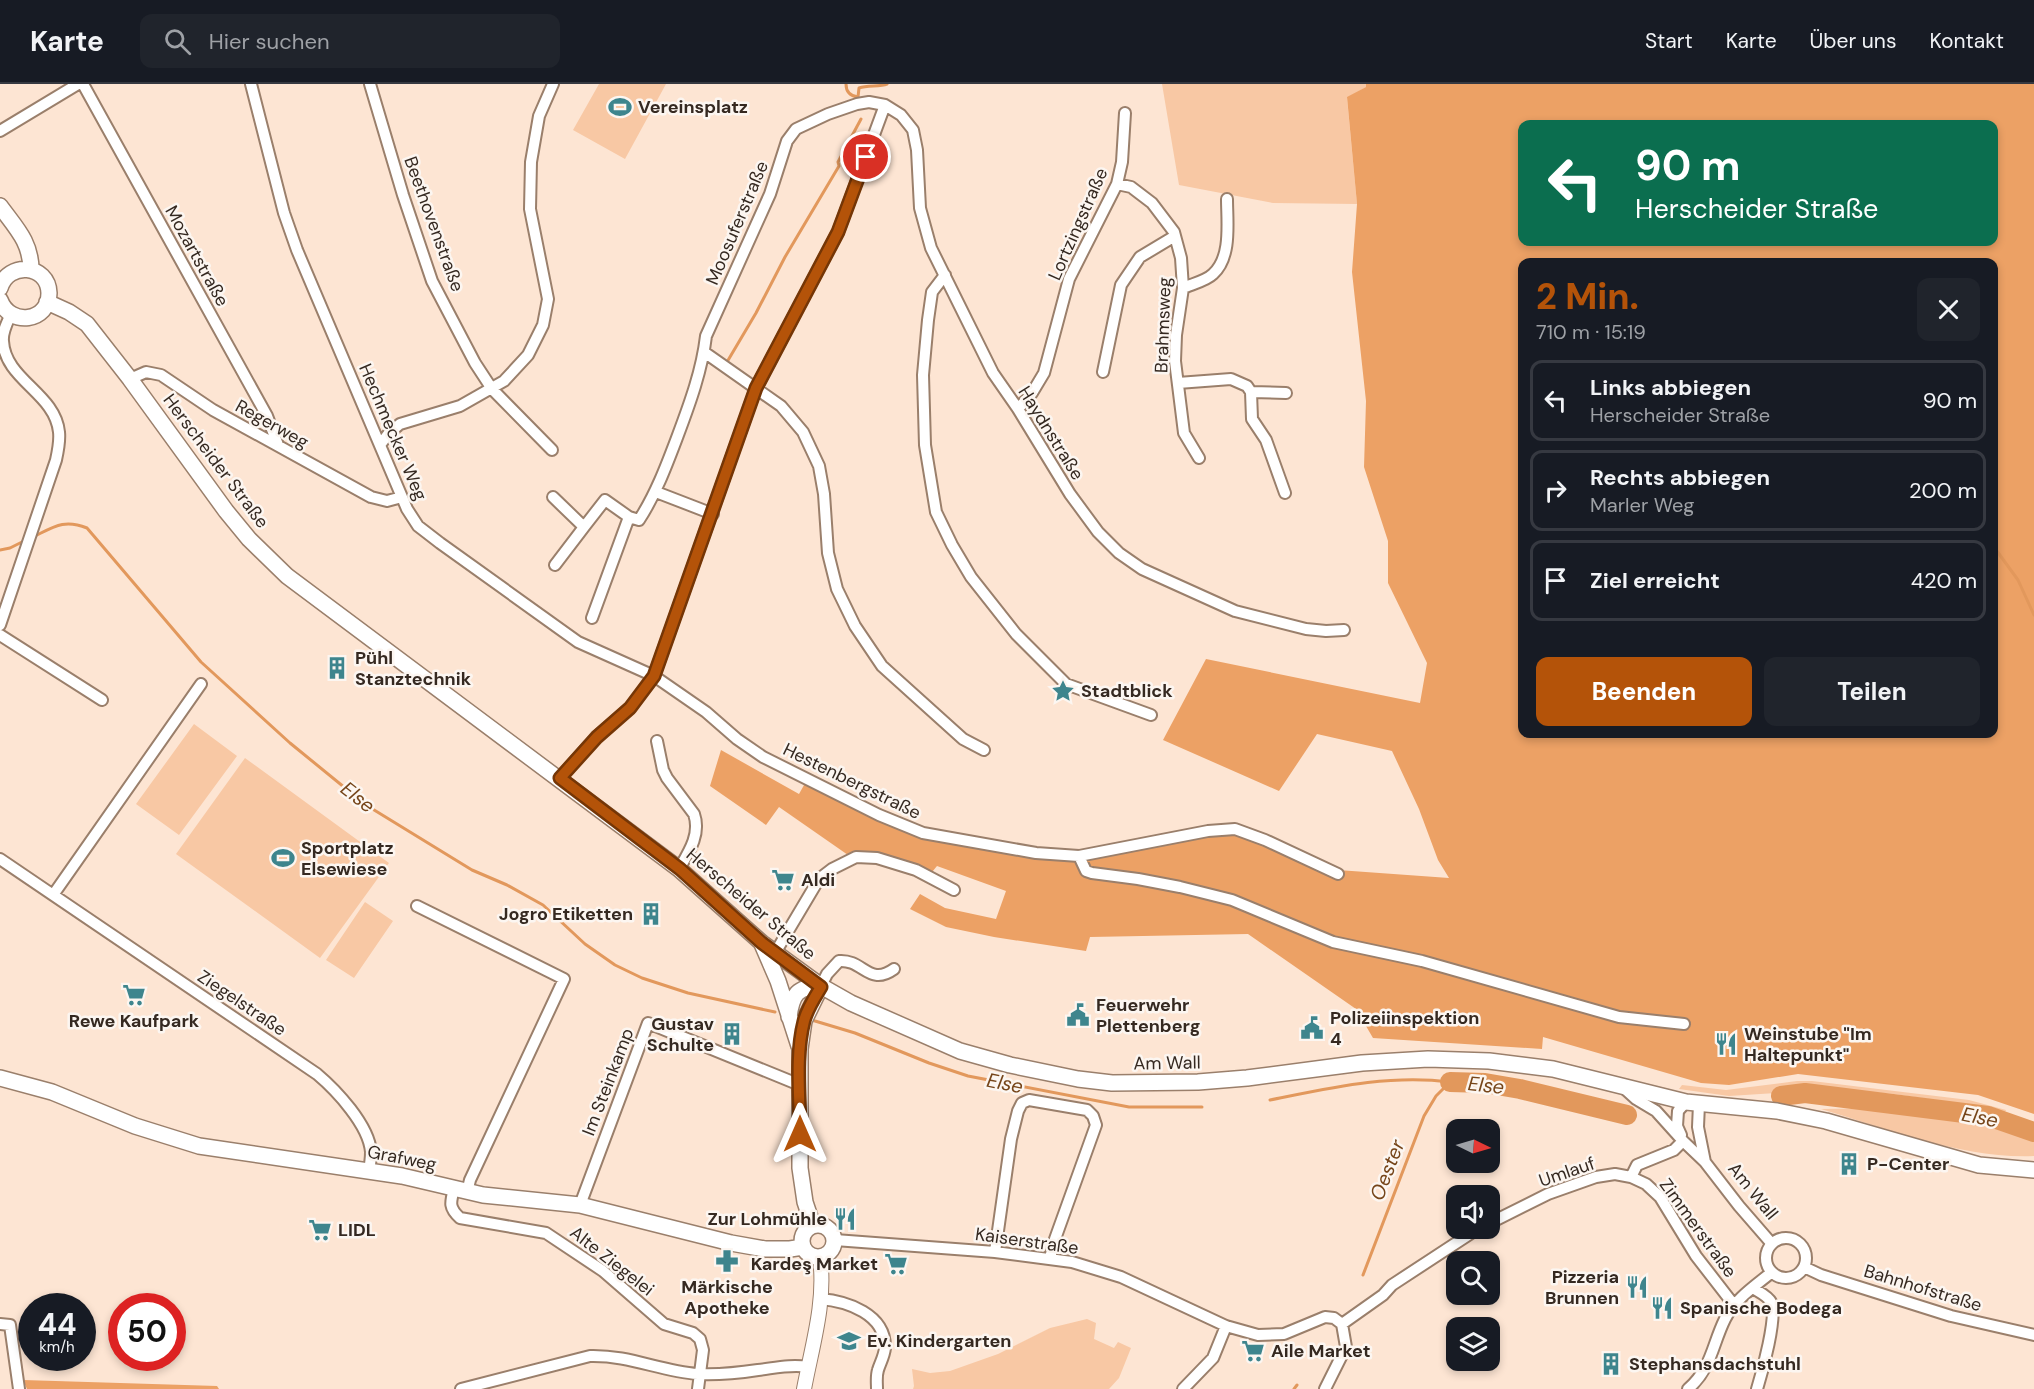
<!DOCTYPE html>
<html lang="de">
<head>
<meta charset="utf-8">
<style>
  body { margin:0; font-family:"DM Sans",sans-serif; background:#20242c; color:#f1f3f6; height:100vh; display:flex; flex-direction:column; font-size:22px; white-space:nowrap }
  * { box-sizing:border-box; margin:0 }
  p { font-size:20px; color:#9ea1a6 }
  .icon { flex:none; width:33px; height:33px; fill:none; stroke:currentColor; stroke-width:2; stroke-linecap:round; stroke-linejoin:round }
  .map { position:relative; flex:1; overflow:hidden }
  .drawer { position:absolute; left:1518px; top:174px; width:480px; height:480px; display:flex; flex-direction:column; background:#171b24; border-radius:12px; box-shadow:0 3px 9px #0003 }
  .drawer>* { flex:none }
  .hud { position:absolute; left:1518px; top:36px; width:480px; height:126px; border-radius:12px; box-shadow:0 3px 9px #0003; background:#0b6e4f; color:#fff; overflow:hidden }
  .needle { width:39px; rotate:95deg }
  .fabs { position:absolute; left:1446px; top:1035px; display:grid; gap:12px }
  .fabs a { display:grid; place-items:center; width:54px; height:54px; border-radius:12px; background:#171b24; box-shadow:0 3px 9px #0003; font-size:30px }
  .speed { position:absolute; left:18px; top:1209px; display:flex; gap:12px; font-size:30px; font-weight:700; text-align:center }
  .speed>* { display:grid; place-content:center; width:78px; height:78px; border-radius:50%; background:#171b24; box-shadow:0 3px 9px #0003; line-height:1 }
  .speed small { font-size:15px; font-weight:400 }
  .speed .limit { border:9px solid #d22; background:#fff; color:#111 }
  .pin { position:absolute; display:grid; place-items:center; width:51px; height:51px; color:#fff; margin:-26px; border:3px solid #fff; border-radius:50%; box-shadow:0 2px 6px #0007 }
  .me { position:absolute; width:66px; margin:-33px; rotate:0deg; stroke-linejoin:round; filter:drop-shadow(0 0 4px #0008) }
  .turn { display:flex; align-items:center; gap:21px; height:126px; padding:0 18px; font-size:27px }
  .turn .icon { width:78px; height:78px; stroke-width:2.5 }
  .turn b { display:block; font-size:42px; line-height:51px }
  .round { display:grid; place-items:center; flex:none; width:63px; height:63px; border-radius:12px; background:#20242c }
  .overview { display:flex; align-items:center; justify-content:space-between; height:102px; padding:0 18px }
  h1 { font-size:36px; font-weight:800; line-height:45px; color:#b45309 }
  .cta { display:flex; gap:12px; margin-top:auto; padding:12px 18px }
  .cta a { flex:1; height:69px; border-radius:12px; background:#b45309; color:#fff; font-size:24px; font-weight:800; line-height:69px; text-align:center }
  .cta a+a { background:#20242c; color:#f1f3f6 }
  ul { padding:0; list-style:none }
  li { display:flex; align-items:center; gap:18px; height:81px; margin:0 12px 9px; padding:0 6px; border:3px solid #363941; border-radius:12px }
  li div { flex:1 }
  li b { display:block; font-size:22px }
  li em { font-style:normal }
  header { display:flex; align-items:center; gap:36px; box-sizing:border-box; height:84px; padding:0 30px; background:#171b24; border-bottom:2px solid #363941 }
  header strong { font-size:28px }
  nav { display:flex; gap:33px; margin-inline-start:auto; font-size:21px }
  .search { width:420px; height:54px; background:#20242c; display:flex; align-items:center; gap:15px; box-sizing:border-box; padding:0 21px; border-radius:12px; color:#9ea1a6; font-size:22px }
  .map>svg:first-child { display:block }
  .green { fill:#f8c8a4 }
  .forest { fill:#eca165; fill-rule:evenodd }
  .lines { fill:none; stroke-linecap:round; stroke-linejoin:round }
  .stream { stroke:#e2985c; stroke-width:3 }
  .river { stroke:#e2985c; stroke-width:20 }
  .minor-casing { stroke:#9a7f6b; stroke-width:14 }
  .tertiary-casing { stroke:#9a7f6b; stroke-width:16 }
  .secondary-casing { stroke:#9a7f6b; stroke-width:18 }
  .minor { stroke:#fff; stroke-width:10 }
  .tertiary { stroke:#fff; stroke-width:14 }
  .secondary { stroke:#fff; stroke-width:15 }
  .route-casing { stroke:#753606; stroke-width:15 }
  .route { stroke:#b45309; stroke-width:10 }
  .labels { text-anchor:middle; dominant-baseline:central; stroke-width:5; stroke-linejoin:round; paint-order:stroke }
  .poi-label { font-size:18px; font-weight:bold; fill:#352921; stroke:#fcf6f1; text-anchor:start }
  .street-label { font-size:18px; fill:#352921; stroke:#fcf6f1 }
  .water-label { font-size:20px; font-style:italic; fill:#764519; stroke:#fcf6f1 }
</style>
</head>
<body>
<header>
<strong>Karte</strong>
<div class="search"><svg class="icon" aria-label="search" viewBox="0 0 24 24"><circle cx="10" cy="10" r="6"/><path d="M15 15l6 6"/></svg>Hier suchen</div>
<nav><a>Start</a><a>Karte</a><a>Über uns</a><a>Kontakt</a></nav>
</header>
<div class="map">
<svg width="2034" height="1305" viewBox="0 0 2034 1305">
  <rect width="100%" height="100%" fill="#fde5d3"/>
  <!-- green -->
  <path class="green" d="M599,0H666L625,75L573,46Z
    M1162,0H1366V3L1347,14L1357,120L1273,119L1179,101Z
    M194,640L237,672L179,751L136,720Z
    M245,674L389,779L320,874L176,770Z
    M365,818L393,837L354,894L326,876Z
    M1797,997H1812L1969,1016L2006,1026L2005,1028L1985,1023L1894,1010L1836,1005L1729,1012L1679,1005L1682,1001L1726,1006Z
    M1886,1024L1976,1036L2034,1058V1072C1962,1075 1889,1045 1821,1025Z
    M1087,1235L1096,1239L1094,1255L1114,1264L1118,1258L1131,1264L1119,1294L1109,1305H913L914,1302L912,1285L930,1289L950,1287L998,1270L1050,1244Z"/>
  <!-- forest -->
  <path class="forest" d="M1366,0H2034V1030L1978,1011L1798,990L1729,1001L1701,999L1543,953L1542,965L1373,954L1356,925L1248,850L1090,853L1086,867L994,853L946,843L910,825L920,810L945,824L996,835L1006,807L937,782L932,788C910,781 871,761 848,771L779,723L766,741L710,702L721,666L799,710L808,694L923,749L1079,772L1235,745L1324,785L1449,794L1438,776L1419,725L1392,667L1317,650L1279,707L1163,656L1206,575L1420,619L1427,579L1388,499V457L1364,383L1366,317L1352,188L1357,120L1347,13L1366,3ZM1522,40H1994V158H1522ZM1522,178H1994V650H1522Z
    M23,1296L217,1302L219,1305H27Z"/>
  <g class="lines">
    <!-- stream -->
    <path class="stream" d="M846,0C846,8 850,12 858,13L859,4C868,1 880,3 887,0
      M727,278L756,229L785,173L839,82L838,78L861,35
      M35,452C55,442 65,435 87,444L201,578L290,659L366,721L472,786L507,801L543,821L585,860L615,881L642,894L688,909L775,928
      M1994,463L2018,496L2034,531
      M0,466L10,464L26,456
      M815,937L855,949L929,979L968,992L1129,1023H1202
      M1270,1016C1330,1004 1389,990 1450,998
      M1363,1191L1424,1032L1436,1012L1450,998
      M1294,1305L1297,1301"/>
    <!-- river -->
    <path class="river" d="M1450,998L1485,999L1520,1005L1627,1031
      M1781,1012L1805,1009L1988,1032L2034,1048"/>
    <!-- minor casing -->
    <g class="minor-casing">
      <path id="minor" d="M83,0L267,332L278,361
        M251,0L284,129L297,166L407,425L418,442L440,459L578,558L654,592L706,628L737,655L763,673L879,731L923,749L1036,769L1079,772L1208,747L1235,745L1265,756L1338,790
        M370,0L403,111L432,197L475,279L492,305L552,366
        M0,47L78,0
        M1117,100L1131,103L1152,119L1174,148L1181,174L1183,204L1176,251L1175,277L1184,349L1199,374
        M945,191L932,208L928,236L923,291L925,361L936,428L952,461L971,493L1016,550L1066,600L1151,631
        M1183,204C1192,200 1206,197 1213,190C1232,173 1227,138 1227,115
        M704,268L781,322L803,348L819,382L824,410L828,469L837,505L855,542L882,582L963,655L984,666
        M1103,288L1121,201L1140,173L1175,152
        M130,295L146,288L161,291L213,326L371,413L387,417L402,413
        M1178,299L1231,295L1247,302L1251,308L1252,335L1266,356L1285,409
        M1251,308L1286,309
        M1018,325L1032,309L1044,289L1069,195L1117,100L1122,78L1125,29
        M380,361L389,349L400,340L460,322L504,297L528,271L543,241L548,215L530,125L531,78L539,32L553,0
        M656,408L713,430
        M553,413L584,443L555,481
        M629,433L639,436C656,410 667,380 678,351C690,319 702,286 706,252L770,110L787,57L796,45L828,30L857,20L869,18L885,21L901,31L913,46L917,66L920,124L931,164L993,289L1018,325L1070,410L1098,448L1119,469L1142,485L1235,527L1306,545L1326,547L1344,546
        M584,443L605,416L629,433L592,534
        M0,541L56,376C58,367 60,357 59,348C55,309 5,296 3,257C2,248 7,239 11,230
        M0,551L102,616
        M657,657L663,686L667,694L694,730C701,750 689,768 679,785
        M560,694L596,653L630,624L654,592L756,304L838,148L885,21
        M1079,772L1086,787L1092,789L1138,795L1180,803L1232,816L1333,858L1422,877L1619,933L1684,940
        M0,775L317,990C336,1006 369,1041 371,1068C371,1074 370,1081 369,1087
        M53,811L201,600
        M417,822L564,895L470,1096L467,1108
        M775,869L819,795L832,785L856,773L877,774L916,786L954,806
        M821,902L827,890L839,877C863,875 869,903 894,885
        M1625,1005L1636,1015L1656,1027L1683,1057L1705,1078L1739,1122L1772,1160
        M1699,1020L1698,1043L1705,1078
        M1681,1051L1677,1042L1678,1027L1686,1018
        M1631,1093L1637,1081L1674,1066L1683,1057
        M454,1105C450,1119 449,1124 460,1134L546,1149L603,1187L664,1240L693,1249L700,1255L703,1266L698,1305
        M580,1121L648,939L800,1001
        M1490,1139L1548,1110L1596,1093L1615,1090L1631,1093L1646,1100L1660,1113L1696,1172L1734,1221
        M1766 1174a20 20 0 1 1 40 0a20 20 0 1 1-40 0Z
        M835,1156L995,1168L1072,1178L1121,1193L1226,1242L1258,1251L1284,1250L1325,1233L1334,1234L1342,1240
        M995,1168L1011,1055L1018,1027L1022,1019L1029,1016L1087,1026L1093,1032L1096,1041L1055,1155L1050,1174
        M1804,1183L1821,1191L1951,1232L2034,1251
        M1753,1204C1759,1208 1768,1212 1771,1218C1778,1231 1762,1289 1757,1305
        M820,1215C847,1217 886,1230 885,1264C884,1273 880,1279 878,1286C876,1292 877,1299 877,1305
        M0,1240L10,1241L19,1305
        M1342,1240L1383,1211L1392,1201L1479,1144
        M461,1305L590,1272C630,1271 659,1287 698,1290C718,1291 738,1289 758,1286C775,1284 791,1280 808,1283
        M1183,1305L1213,1274L1226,1242
        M1325,1305L1346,1263L1342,1240
        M1688,1305C1712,1284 1712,1261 1725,1235C1735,1215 1755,1202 1772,1188"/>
    </g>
    <!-- tertiary casing -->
    <g class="tertiary-casing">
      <path id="tertiary" d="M804,1305C812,1262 826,1218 820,1174"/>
    </g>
    <!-- secondary casing -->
    <g class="secondary-casing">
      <path id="secondary" d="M0,122C16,144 31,158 31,186
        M0,204C8,177 48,180 49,209C49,238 10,243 0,216
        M47,218L69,228L87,240L130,295L226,427L249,455L287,492L679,785L762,859L821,902L851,919L960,967L1010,981L1078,995L1112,999L1198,998L1247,994L1362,979L1428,975L1489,977L1553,985L1686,1018L1777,1027L1826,1037L1979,1081L2034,1086
        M762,860L778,897L799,962
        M789,933C792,910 797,903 821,902
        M0,994L52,1008L135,1042L199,1062L402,1092L483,1111L580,1121L731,1159L765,1165H790L803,1163
        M802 1157a16 16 0 1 1 32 0a16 16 0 1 1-32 0Z
        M813,1142L805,1118L800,1084V965L804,937L821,902"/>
    </g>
    <!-- minor -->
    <use href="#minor" class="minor"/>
    <!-- tertiary -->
    <use href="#tertiary" class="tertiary"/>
    <!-- secondary -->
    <use href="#secondary" class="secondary"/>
  </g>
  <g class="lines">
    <!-- route casing -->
    <g class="route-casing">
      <path id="route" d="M800,1050C800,1013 795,972 804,937C807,925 815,913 821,903L762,859L680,785L560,694L597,653L630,624L654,592L756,304L838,148L866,73"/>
    </g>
    <!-- route -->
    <use href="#route" class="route"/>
  </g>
  <!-- icons -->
  <defs>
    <g id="stadium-bare" transform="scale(1.8)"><path d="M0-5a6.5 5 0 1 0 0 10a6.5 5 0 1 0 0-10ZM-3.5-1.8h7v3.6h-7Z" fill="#3e858d" stroke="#fcf6f1" stroke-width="2.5" paint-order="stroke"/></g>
    <g id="building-bare" transform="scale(1.8)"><path d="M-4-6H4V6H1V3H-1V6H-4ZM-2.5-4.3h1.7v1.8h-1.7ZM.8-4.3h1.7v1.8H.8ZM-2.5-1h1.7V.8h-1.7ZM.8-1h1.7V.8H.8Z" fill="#3e858d" stroke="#fcf6f1" stroke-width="2.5" paint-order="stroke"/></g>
    <g id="sight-bare" transform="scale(1.8)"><path d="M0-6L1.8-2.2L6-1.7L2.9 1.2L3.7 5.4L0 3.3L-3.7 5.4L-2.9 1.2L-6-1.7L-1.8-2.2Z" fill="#3e858d" stroke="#fcf6f1" stroke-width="2.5" paint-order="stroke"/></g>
    <g id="supermarket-bare" transform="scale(1.8)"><path d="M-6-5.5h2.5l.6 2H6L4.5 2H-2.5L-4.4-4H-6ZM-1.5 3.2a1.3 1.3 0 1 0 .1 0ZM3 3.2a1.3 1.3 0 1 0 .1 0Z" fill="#3e858d" stroke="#fcf6f1" stroke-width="2.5" paint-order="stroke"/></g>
    <g id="civic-bare" transform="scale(1.8)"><path d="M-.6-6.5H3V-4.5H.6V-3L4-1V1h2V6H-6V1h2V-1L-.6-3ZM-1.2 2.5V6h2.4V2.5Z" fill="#3e858d" stroke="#fcf6f1" stroke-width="2.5" paint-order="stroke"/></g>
    <g id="restaurant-bare" transform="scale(1.8)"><path d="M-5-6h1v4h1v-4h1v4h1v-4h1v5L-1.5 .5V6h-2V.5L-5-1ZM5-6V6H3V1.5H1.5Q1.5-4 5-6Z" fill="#3e858d" stroke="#fcf6f1" stroke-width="2.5" paint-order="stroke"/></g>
    <g id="pharmacy-bare" transform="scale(1.8)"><path d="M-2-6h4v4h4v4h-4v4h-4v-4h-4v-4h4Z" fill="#3e858d" stroke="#fcf6f1" stroke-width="2.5" paint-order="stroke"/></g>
    <g id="school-bare" transform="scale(1.8)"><path d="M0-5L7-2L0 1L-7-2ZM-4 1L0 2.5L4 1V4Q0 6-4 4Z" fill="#3e858d" stroke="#fcf6f1" stroke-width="2.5" paint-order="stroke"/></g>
  </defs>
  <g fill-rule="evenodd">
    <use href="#stadium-bare" x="620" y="23"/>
    <use href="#building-bare" x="337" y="584"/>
    <use href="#sight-bare" x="1063" y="607"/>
    <use href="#stadium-bare" x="283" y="774"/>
    <use href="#supermarket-bare" x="783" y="796"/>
    <use href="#building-bare" x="651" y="830"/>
    <use href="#supermarket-bare" x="134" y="911"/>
    <use href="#civic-bare" x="1078" y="931"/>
    <use href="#civic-bare" x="1312" y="944"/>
    <use href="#building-bare" x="732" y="950"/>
    <use href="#restaurant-bare" x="1726" y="960"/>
    <use href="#building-bare" x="1849" y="1080"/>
    <use href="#restaurant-bare" x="845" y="1135"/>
    <use href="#supermarket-bare" x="320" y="1146"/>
    <use href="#pharmacy-bare" x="727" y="1177"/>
    <use href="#supermarket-bare" x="896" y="1180"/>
    <use href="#restaurant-bare" x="1637" y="1203"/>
    <use href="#restaurant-bare" x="1662" y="1224"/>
    <use href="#school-bare" x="849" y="1257"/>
    <use href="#supermarket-bare" x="1253" y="1267"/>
    <use href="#building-bare" x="1611" y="1280"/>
  </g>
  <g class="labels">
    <!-- poi labels -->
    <g class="poi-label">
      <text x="638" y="23">Vereinsplatz</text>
      <text x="355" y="574">Pühl<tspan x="355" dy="21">Stanztechnik</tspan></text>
      <text x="1081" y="607">Stadtblick</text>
      <text x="301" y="764">Sportplatz<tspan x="301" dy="21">Elsewiese</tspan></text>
      <text x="801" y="796">Aldi</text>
      <text x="633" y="830" text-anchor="end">Jogro Etiketten</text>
      <text x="1096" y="921">Feuerwehr<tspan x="1096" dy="21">Plettenberg</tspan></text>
      <text x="1330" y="934">Polizeiinspektion<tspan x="1330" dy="21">4</tspan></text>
      <text x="134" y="937" text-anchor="middle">Rewe Kaufpark</text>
      <text x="714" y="940" text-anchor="end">Gustav<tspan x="714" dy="21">Schulte</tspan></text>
      <text x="1744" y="950">Weinstube "Im<tspan x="1744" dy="21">Haltepunkt"</tspan></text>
      <text x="1867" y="1080">P-Center</text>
      <text x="827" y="1135" text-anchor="end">Zur Lohmühle</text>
      <text x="338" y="1146">LIDL</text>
      <text x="878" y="1180" text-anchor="end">Kardeş Market</text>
      <text x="1619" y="1193" text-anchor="end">Pizzeria<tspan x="1619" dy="21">Brunnen</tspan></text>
      <text x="727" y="1203" text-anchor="middle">Märkische<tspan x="727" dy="21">Apotheke</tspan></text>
      <text x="1680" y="1224">Spanische Bodega</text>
      <text x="867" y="1257">Ev. Kindergarten</text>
      <text x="1271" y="1267">Aile Market</text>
      <text x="1629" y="1280">Stephansdachstuhl</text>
    </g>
    <!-- street labels -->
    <g class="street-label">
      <text transform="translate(737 139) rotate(-67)">Moosuferstraße</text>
      <text transform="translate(434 140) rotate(70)">Beethovenstraße</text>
      <text transform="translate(1078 140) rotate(-66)">Lortzingstraße</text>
      <text transform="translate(197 172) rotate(61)">Mozartstraße</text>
      <text transform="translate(1163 241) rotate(-88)">Brahmsweg</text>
      <text transform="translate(272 340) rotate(29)">Regerweg</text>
      <text transform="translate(393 348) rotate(67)">Hechmecker Weg</text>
      <text transform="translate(1051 349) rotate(58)">Haydnstraße</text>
      <text transform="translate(216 377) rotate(53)">Herscheider Straße</text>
      <text transform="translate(852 697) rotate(26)">Hestenbergstraße</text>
      <text transform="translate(751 820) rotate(40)">Herscheider Straße</text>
      <text transform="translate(242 919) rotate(34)">Ziegelstraße</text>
      <text transform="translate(1167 979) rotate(-1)">Am Wall</text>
      <text transform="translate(608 998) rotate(-69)">Im Steinkamp</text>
      <text transform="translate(402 1074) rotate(11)">Grafweg</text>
      <text transform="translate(1567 1088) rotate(-19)">Umlauf</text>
      <text transform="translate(1753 1107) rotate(51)">Am Wall</text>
      <text transform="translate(1698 1144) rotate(54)">Zimmerstraße</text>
      <text transform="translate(1027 1157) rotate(8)">Kaiserstraße</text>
      <text transform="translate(612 1177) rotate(38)">Alte Ziegelei</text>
      <text transform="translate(1923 1204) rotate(17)">Bahnhofstraße</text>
    </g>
    <!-- water labels -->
    <g class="water-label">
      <text transform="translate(358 713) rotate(38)">Else</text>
      <text transform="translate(1005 999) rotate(11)">Else</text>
      <text transform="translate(1486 1001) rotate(6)">Else</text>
      <text transform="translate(1980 1033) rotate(11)">Else</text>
      <text transform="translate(1387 1086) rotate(-69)">Oester</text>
    </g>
  </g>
</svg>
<div class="fabs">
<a><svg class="needle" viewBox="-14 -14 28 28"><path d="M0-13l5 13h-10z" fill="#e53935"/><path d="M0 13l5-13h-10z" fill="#9ea1a6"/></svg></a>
<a><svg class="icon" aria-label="sound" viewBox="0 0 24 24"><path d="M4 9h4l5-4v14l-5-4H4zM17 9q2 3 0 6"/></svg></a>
<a><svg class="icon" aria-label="search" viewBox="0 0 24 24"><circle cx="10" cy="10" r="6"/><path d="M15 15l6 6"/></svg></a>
<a><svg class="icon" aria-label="layers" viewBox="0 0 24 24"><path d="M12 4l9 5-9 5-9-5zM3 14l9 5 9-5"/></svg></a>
</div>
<div class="speed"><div>44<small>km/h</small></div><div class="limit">50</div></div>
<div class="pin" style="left:866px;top:73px;background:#d93025"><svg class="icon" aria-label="arrive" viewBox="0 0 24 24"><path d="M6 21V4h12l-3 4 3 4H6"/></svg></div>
<svg class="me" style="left:800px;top:1050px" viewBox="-20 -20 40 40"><path d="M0-17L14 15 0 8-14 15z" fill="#b45309" stroke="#fff" stroke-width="4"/></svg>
<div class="hud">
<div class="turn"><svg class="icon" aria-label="left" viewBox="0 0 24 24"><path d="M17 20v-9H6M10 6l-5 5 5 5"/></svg><div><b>90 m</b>Herscheider Straße</div></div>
</div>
<section class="drawer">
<div class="overview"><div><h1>2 Min.</h1><p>710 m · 15:19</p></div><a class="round"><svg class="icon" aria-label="close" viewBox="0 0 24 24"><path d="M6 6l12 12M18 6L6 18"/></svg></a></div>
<ul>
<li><svg class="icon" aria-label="left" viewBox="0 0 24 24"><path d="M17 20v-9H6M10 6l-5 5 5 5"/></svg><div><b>Links abbiegen</b><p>Herscheider Straße</p></div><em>90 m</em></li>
<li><svg class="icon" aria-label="right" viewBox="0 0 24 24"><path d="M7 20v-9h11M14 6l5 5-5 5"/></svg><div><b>Rechts abbiegen</b><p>Marler Weg</p></div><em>200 m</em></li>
<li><svg class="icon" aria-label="arrive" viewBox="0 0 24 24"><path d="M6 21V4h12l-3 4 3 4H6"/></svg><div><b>Ziel erreicht</b></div><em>420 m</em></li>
</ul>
<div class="cta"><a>Beenden</a><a>Teilen</a></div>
</section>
</div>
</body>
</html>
